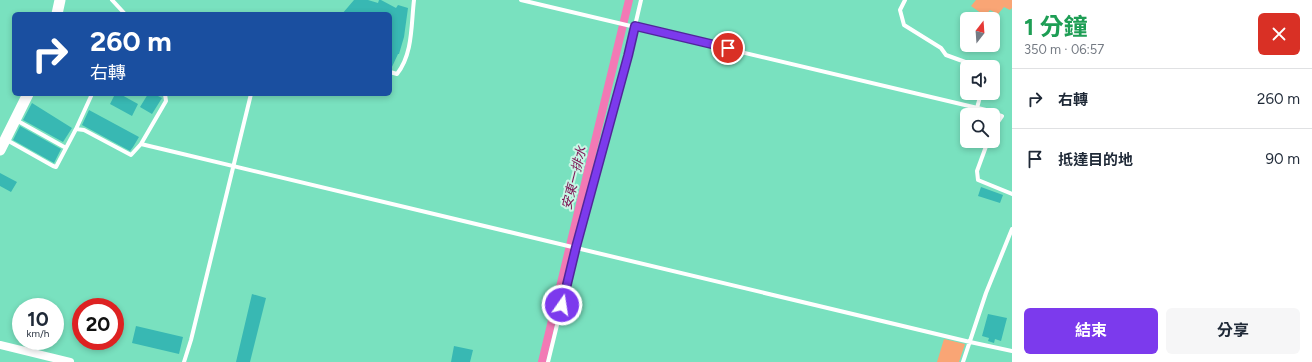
<!DOCTYPE html>
<html lang="zh-TW">
<head>
<meta charset="utf-8">
<style>
  body { margin:0; font-family:Figtree,"Noto Sans TC",sans-serif; background:#f6f6f7; color:#1f2937; height:100vh; display:flex; flex-direction:column; font-size:15px; white-space:nowrap }
  * { box-sizing:border-box; margin:0 }
  p { font-size:13px; color:#747a83 }
  .icon { flex:none; width:22px; height:22px; fill:none; stroke:currentColor; stroke-width:2; stroke-linecap:round; stroke-linejoin:round }
  .map { position:relative; flex:1; overflow:hidden }
  .sheet { display:flex; flex-direction:column; background:#fff; width:300px }
  .sheet>* { flex:none }
  .hud { position:absolute; left:12px; top:12px; width:380px; height:84px; border-radius:6px; box-shadow:0 2px 6px #0003; background:#1a4fa0; color:#fff; overflow:hidden }
  .needle { width:26px; rotate:17deg }
  .fabs { position:absolute; left:960px; top:12px; display:grid; gap:8px }
  .fabs a { display:grid; place-items:center; width:40px; height:40px; border-radius:6px; background:#fff; box-shadow:0 2px 6px #0003; font-size:20px }
  .speed { position:absolute; left:12px; top:298px; display:flex; gap:8px; font-size:20px; font-weight:700; text-align:center }
  .speed>* { display:grid; place-content:center; width:52px; height:52px; border-radius:50%; background:#fff; box-shadow:0 2px 6px #0003; line-height:1 }
  .speed small { font-size:10px; font-weight:400 }
  .speed .limit { border:6px solid #d22; background:#fff; color:#111 }
  .pin { position:absolute; display:grid; place-items:center; width:34px; height:34px; color:#fff; margin:-17px; border:2px solid #fff; border-radius:50%; box-shadow:0 1px 4px #0007 }
  .me { position:absolute; width:44px; margin:-22px; rotate:13deg; stroke-linejoin:round; filter:drop-shadow(0 0 3px #0008) }
  .turn { display:flex; align-items:center; gap:14px; height:84px; padding:0 12px; font-size:18px }
  .turn .icon { width:52px; height:52px; stroke-width:2.5 }
  .turn b { display:block; font-size:28px; line-height:34px }
  .round { display:grid; place-items:center; flex:none; width:42px; height:42px; border-radius:6px; background:#f6f6f7 }
  .overview { display:flex; align-items:center; justify-content:space-between; height:68px; padding:0 12px }
  h1 { font-size:24px; font-weight:700; line-height:30px; color:#1e9e55 }
  .button { display:flex; gap:8px; margin-top:auto; padding:8px 12px }
  .button a { flex:1; height:46px; border-radius:6px; background:#7c3aed; color:#fff; font-size:16px; font-weight:700; line-height:46px; text-align:center }
  .button a+a { background:#f6f6f7; color:#1f2937 }
  ul { padding:0; list-style:none }
  li { display:flex; align-items:center; gap:12px; height:60px; padding:0 12px; border-top:1px solid #e0e1e3 }
  li div { flex:1 }
  li b { display:block; font-size:15px }
  li em { font-style:normal }
  main { display:flex; flex:1; min-height:0 }
  .map>svg:first-child { display:block }
  .green { fill:#f9a575 }
  .lines { fill:none; stroke-linecap:round; stroke-linejoin:round }
  .canal { stroke:#f279b5; stroke-width:8 }
  .building { fill:#38b8b3 }
  .lane { stroke:#fff; stroke-width:4 }
  .street { stroke:#fff; stroke-width:8 }
  .secondary { stroke:#fff; stroke-width:11 }
  .route-casing { stroke:#51269a; stroke-width:10 }
  .route { stroke:#7c3aed; stroke-width:7 }
  .labels { text-anchor:middle; dominant-baseline:central; stroke-width:4; stroke-linejoin:round; paint-order:stroke }
  .water-label { font-size:13px; font-style:italic; fill:#7f1153; stroke:#c7f7e5 }
</style>
</head>
<body>
<main>
<div class="map">
<svg width="1012" height="362" viewBox="0 0 1012 362">
  <rect width="100%" height="100%" fill="#79e1bf"/>
  <!-- green -->
  <path class="green" d="M976,0H1012V8L1010,10L1004,7L998,14L990,10L985,16L971,6Z
    M944,339L965,344L959,362H937Z"/>
  <g class="lines">
    <!-- canal -->
    <path class="canal" d="M542,362L629,0"/>
  </g>
  <!-- building -->
  <path class="building" d="M354,0H368L378,3L379,0H381L396,8L398,5L408,8L404,37L399,54H398L391,69L390,14H342Z
    M115,94H120L138,104L132,116L110,104Z
    M148,94H154L162,98L152,114L140,107Z
    M32,103L72,128L63,142L23,120Z
    M89,110L139,137L133,147L130,151L82,125Z
    M20,126L61,149L54,163L13,140Z
    M0,173L17,182L11,192L0,186Z
    M981,187L1003,195L1000,203L978,196Z
    M252,294L266,298L250,362H236Z
    M988,314L1007,318L1001,341L995,339L994,343L988,341L989,338L982,336Z
    M136,326L183,337L179,354L132,343Z
    M454,346L473,350L470,362H451Z"/>
  <g class="lines">
    <!-- lane -->
    <path class="lane" d="M112,0L125,14
      M521,0L986,110L1002,116L993,129
      M905,0L900,10L904,25L941,48L946,55L979,67
      M390,72L397,74C413,54 411,25 414,0
      M977,108L981,93
      M16,120L66,148
      M76,129L92,94
      M5,139L53,166L56,167L76,129L84,130L131,155L141,144L970,342L1012,351
      M988,141L977,171L978,180L1012,194
      M141,144L166,101L165,94
      M184,362L191,340L251,94
      M548,362L576,247L628,56L641,0
      M963,362L986,293L1012,229"/>
    <!-- street -->
    <path class="street" d="M0,345L70,362"/>
    <!-- secondary -->
    <path class="secondary" d="M57,14L60,0
      M0,150L28,94"/>
  </g>
  <g class="lines">
    <!-- route casing -->
    <g class="route-casing">
      <path id="route" d="M562,305L576,247L628,56L635,26L728,48"/>
    </g>
    <!-- route -->
    <use href="#route" class="route"/>
  </g>
  <g class="labels">
    <!-- water labels -->
    <g class="water-label">
      <text transform="translate(574 178) rotate(-76)">安東一排水</text>
    </g>
  </g>
</svg>
<div class="fabs">
<a><svg class="needle" viewBox="-14 -14 28 28"><path d="M0-13l5 13h-10z" fill="#e53935"/><path d="M0 13l5-13h-10z" fill="#747a83"/></svg></a>
<a><svg class="icon" aria-label="sound" viewBox="0 0 24 24"><path d="M4 9h4l5-4v14l-5-4H4zM17 9q2 3 0 6"/></svg></a>
<a><svg class="icon" aria-label="search" viewBox="0 0 24 24"><circle cx="10" cy="10" r="6"/><path d="M15 15l6 6"/></svg></a>
</div>
<div class="speed"><div>10<small>km/h</small></div><div class="limit">20</div></div>
<div class="pin" style="left:728px;top:48px;background:#d93025"><svg class="icon" aria-label="arrive" viewBox="0 0 24 24"><path d="M6 21V4h12l-3 4 3 4H6"/></svg></div>
<svg class="me" style="left:562px;top:305px" viewBox="-20 -20 40 40"><circle r="17" fill="#7c3aed" stroke="#fff" stroke-width="3"/><path d="M0-11L8 9 0 5-8 9z" fill="#fff"/></svg>
<div class="hud">
<div class="turn"><svg class="icon" aria-label="right" viewBox="0 0 24 24"><path d="M7 20v-9h11M14 6l5 5-5 5"/></svg><div><b>260 m</b>右轉</div></div>
</div>
</div>
<section class="sheet">
<div class="overview"><div><h1>1 分鐘</h1><p>350 m · 06:57</p></div><a class="round" style="background:#d93025;color:#fff"><svg class="icon" aria-label="close" viewBox="0 0 24 24"><path d="M6 6l12 12M18 6L6 18"/></svg></a></div>
<ul>
<li><svg class="icon" aria-label="right" viewBox="0 0 24 24"><path d="M7 20v-9h11M14 6l5 5-5 5"/></svg><div><b>右轉</b></div><em>260 m</em></li>
<li><svg class="icon" aria-label="arrive" viewBox="0 0 24 24"><path d="M6 21V4h12l-3 4 3 4H6"/></svg><div><b>抵達目的地</b></div><em>90 m</em></li>
</ul>
<div class="button"><a>結束</a><a>分享</a></div>
</section>
</main>
</body>
</html>
